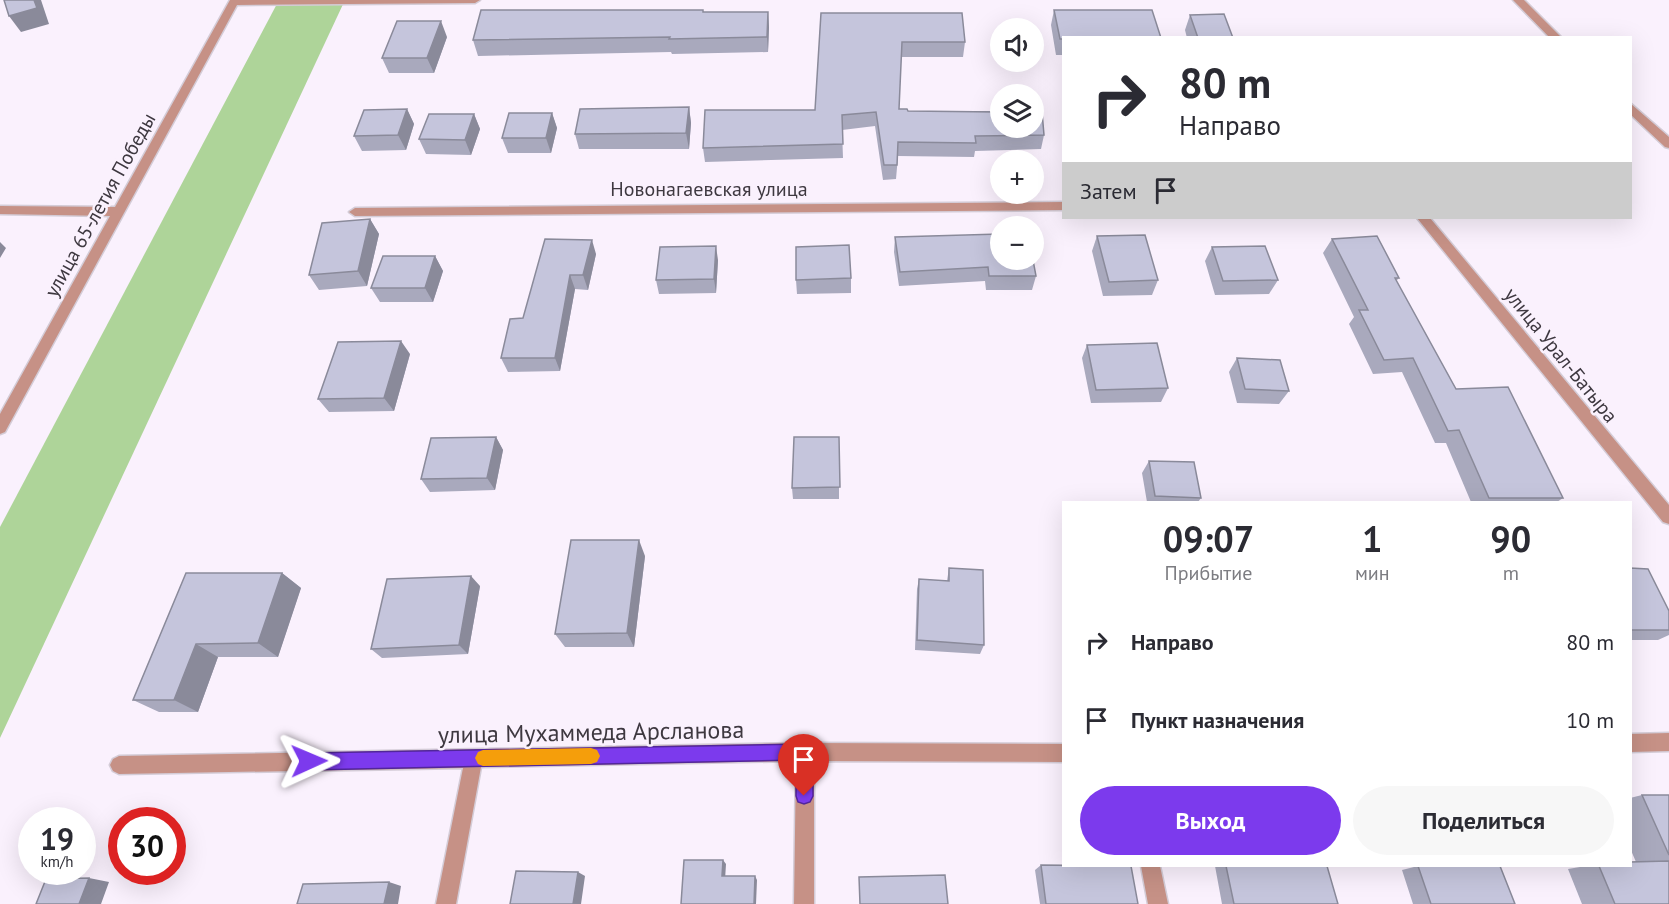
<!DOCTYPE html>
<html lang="ru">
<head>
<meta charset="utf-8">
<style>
  body { margin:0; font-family:"PT Sans",sans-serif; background:#f7f7f7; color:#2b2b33; height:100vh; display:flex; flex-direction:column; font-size:22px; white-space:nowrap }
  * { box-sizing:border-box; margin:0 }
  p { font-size:20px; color:#7c7c81 }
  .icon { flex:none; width:33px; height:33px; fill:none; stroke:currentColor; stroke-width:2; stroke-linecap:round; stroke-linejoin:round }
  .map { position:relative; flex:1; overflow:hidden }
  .drawer { position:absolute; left:1062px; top:501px; width:570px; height:366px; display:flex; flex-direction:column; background:#fff; border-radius:0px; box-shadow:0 6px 24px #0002 }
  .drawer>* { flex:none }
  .banner { position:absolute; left:1062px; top:36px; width:570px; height:183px; border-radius:0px; box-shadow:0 6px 24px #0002; background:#fff; color:#2b2b33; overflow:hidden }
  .controls { position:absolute; left:990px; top:18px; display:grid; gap:12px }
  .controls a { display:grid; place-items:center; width:54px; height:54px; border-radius:50%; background:#fff; box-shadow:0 6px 24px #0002; font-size:30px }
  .speed { position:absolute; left:18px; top:807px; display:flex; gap:12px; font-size:30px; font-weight:700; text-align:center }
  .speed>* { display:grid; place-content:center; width:78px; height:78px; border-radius:50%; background:#fff; box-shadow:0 6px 24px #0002; line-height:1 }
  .speed small { font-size:15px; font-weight:400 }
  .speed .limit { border:9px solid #d22; background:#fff; color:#111 }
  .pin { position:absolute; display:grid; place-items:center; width:51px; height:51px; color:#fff; margin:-62px -26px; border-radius:50% 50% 50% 0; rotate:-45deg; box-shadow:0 0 6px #0007 }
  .pin .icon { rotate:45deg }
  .me { position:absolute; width:66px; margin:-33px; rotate:89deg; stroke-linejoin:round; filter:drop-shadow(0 0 4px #0008) }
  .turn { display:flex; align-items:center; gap:21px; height:126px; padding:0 18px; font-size:27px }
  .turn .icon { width:78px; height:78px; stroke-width:2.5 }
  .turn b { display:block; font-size:42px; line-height:51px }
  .then { display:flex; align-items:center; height:57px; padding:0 18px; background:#0003; gap:12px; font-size:22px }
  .eta { display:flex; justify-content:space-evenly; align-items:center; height:102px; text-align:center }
  .eta b { font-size:36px; font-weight:700; line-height:42px }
  .button { display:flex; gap:12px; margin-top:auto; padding:12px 18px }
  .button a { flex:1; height:69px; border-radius:36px; background:#7c3aed; color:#fff; font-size:24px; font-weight:700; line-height:69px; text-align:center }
  .button a+a { background:#f7f7f7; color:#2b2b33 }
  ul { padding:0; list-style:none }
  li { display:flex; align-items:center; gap:18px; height:78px; padding:0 18px }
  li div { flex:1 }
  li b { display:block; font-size:22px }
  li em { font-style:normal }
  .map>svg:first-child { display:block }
  .forest { fill:#aed499 }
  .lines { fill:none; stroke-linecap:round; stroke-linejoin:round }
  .minor-casing { stroke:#d4ccd7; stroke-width:3 }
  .minor { fill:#c69186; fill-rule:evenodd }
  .wall { fill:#a9a9bd }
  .shaded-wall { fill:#8a8a9a }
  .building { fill:#c5c5dc; stroke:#8a8a9a; stroke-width:1.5 }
  .route { fill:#7c3aed; stroke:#51269a; stroke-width:1.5 }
  .slow { fill:#f59e0b }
  .labels { text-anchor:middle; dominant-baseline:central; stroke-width:5; stroke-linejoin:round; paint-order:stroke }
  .street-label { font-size:20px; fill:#3e3840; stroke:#faf1fd }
  .near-street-label { font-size:24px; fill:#3e3840; stroke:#faf1fd }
</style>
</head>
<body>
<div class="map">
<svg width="1669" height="904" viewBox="0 0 1669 904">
  <rect width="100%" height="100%" fill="#faf1fd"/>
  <!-- forest -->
  <path class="forest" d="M279,0H345L0,738V527Z"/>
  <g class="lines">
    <!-- minor casing -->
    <g class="minor-casing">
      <path id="minor" d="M230,0H480L475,3L237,5L5,432L0,434V414L110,216L0,214V206L115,207Z
        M1513,0H1524L1562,38H1550Z
        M1630,103L1669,137V148L1665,147L1630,114Z
        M1064,202V210L355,216L349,212L355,208Z
        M1417,218H1430L1669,505V524L1663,522Z
        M1669,733V751L1630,752V734Z
        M805,743L1064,744V762L814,761V904H794L796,761L481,767L456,904H436L463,768L119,774L113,771L110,765L113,759L119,756Z
        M1141,866H1160L1168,904H1148Z"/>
    </g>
    <!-- minor -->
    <use href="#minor" class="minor"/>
  </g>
  <!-- wall -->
  <path class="wall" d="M1054,10L1064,38V55H1056L1051,25Z
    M704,12H768L769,27L768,52L672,54L671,52L478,56L473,40Z
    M821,13L965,42L963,57H901L899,109L908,111H992L994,100L1044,135L1041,149L975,151L974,157L898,156L896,179L883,180L875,126L842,130L843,158L705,162L703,148L815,110Z
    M1190,15L1233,38H1187L1185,30Z
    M447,37L434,73H389L382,58Z
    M689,107L691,123L689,149H579L575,134Z
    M407,109L414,124L406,150L362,151L354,136Z
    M552,113L557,128L551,153H508L502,138Z
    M474,114L480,129L471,155L426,154L419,139Z
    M370,219L379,234L367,286L319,290L309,275Z
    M1097,236L1158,280L1152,295L1103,296L1092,251Z
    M895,237L1036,276L1032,290H986L985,281L899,286L894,252Z
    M545,239L596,254L588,290L575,289L560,371L508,372L501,358L523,318Z
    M1332,239L1399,278L1396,281L1456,389L1563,498L1557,502H1471L1446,443H1435L1402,372L1373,374L1349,324L1354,317L1323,253Z
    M1212,247L1278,280L1269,294L1215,295L1205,261Z
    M435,256L443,271L433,302H380L371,288Z
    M718,260L716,293L659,294L656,280Z
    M851,278V293L797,294L796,280Z
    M1087,345L1168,388L1161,402L1091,403L1082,358Z
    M410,354L394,411L329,412L318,399Z
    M1237,358L1289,391L1279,404L1237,403L1229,372Z
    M496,437L503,450L495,490L430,492L421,479Z
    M839,437V499H793L792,488Z
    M1149,461L1201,498L1198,502H1147L1142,473Z
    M645,556L634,647H565L555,634Z
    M949,568L984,645L980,654L915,650L917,589L919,579L947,581Z
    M1630,568L1669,611V635L1658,640H1630Z
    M186,573H282L301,588L278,657H218L198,712H159L133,700Z
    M480,586L468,654L382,658L371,649Z
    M1642,795H1669V904H1582L1568,869L1586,866H1630L1636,862L1630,848V798Z
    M1041,865L1138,904H1040L1035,870Z
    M1215,866H1327L1338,904H1222Z
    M1418,866L1515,904H1413L1402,870Z"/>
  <!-- shaded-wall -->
  <path class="shaded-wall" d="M34,0H41L49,24L21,32L9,16Z
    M768,12L769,27L768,52L767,37Z
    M441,21L447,37L434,73L427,58Z
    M689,107L691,123L689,149L686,133Z
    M407,109L414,124L406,150L398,135Z
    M552,113L557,128L551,153L546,138Z
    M474,114L480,129L471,155L465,140Z
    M370,219L379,234L367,286L358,271Z
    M592,240L596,254L588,290L583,275Z
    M0,242L6,248L0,258Z
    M716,246L718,260L716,293L714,279Z
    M435,256L443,271L433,302L425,288Z
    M570,275L575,289L560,371L555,358Z
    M401,341L410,354L394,411L384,398Z
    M496,437L503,450L495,490L487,478Z
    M639,540L645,556L634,647L627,633Z
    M282,573L301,588L278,657L258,643Z
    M471,576L480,586L468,654L459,645Z
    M196,644L218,657L198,712L174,700Z
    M723,860L726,864L725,880L722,876Z
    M578,872L585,876L581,904H573Z
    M755,876L757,880L756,904H754Z
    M89,878L109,882L101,904H79Z
    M389,882L401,886L398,904H384Z"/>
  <!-- building -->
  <path class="building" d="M4,0H34L37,8L9,16Z
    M481,10H703V12H768L767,37L669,39L670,37L473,40Z
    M1054,10H1152L1161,38H1064V39H1060Z
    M821,13H962L965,42H902L899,109H907L908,111L996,112L994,100L1000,99V128H1034V99H1036L1039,112H1042L1044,135L975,136L976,143L898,142L897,165H884L876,112L842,115L843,144L703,148L705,110H815Z
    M1224,14L1233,38H1198L1190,15Z
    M397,21H441L427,58H382Z
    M689,107L686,133L575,134L580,109Z
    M407,109L398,135L354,136L364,110Z
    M509,113H552L546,138H502Z
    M429,114H474L465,140L419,139Z
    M370,219L358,271L309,275L322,223Z
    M1000,234V260H1033L1036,276H989L988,267L900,272L895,237Z
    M1145,235L1158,280L1109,282L1097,236Z
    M1377,236L1399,278H1395L1456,389L1508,387L1563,498H1489L1459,430L1448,431L1413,358L1384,360L1359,310H1368L1332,239Z
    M545,239L592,240L583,275H570L555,358H501L510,319L523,318Z
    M849,245L851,278L796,280V247Z
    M716,246L714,279L656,280L660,247Z
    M1265,246L1278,280L1223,281L1212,247Z
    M383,256H435L425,288H371Z
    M401,341L384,398L318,399L338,342Z
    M1157,343L1168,388L1096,390L1087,345Z
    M1237,358L1280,360L1289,391L1245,389Z
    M496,437L487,478L421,479L431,438Z
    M794,437H839L840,487L792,488Z
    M1149,461L1194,462L1201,498L1155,496Z
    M571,540H639L627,633L555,634Z
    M949,568L983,570L984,645L917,640L919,579L949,581Z
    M1630,568L1648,569L1669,611V630H1630Z
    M186,573H282L258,643L196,644L174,700H133Z
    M471,576L459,645L371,649L387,579Z
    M1642,795H1669V855Z
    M684,860H723L722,876H755L754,904H681Z
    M1669,861V904H1615L1599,866H1630V862Z
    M1041,865L1131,866L1138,904H1046Z
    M1226,866H1327L1338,904H1234Z
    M1418,866H1500L1515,904H1431Z
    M516,871L578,872L573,904H510Z
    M945,875L948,904H860L859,877Z
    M89,878L79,904H36L46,879Z
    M389,882L384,904H297L303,884Z"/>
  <!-- route -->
  <path class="route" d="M805,744L810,746L813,752V796L810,802L804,804L798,802L796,796V760L309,770L303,767L300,761L303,755L309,753Z"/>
  <!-- slow -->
  <path class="slow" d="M591,748L597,750L600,756L597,762L591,764L483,766L478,764L475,758L478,752L483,750Z"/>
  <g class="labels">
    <!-- street labels -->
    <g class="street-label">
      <text x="709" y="189">Новонагаевская улица</text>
      <text transform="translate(100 205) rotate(-61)">улица 65-летия Победы</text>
      <text transform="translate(1561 355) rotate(51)">улица Урал-Батыра</text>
    </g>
    <!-- near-street labels -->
    <g class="near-street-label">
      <text transform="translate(591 732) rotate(-1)">улица Мухаммеда Арсланова</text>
    </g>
  </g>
</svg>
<div class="controls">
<a><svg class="icon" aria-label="sound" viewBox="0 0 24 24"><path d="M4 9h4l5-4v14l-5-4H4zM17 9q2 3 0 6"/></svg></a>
<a><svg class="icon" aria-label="layers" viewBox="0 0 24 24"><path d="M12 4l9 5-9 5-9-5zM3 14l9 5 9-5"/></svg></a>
<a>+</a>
<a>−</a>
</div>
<div class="speed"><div>19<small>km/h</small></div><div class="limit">30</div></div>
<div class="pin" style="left:804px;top:796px;background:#d93025"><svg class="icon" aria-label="arrive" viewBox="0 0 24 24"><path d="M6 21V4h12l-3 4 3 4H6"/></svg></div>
<svg class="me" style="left:309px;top:761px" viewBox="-20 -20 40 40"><path d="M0-17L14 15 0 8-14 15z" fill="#7c3aed" stroke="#fff" stroke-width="4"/></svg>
<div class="banner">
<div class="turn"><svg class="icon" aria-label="right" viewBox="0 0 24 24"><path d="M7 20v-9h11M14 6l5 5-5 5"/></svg><div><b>80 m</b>Направо</div></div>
<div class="then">Затем<svg class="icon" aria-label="arrive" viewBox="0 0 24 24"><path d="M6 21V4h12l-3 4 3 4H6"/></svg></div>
</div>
<section class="drawer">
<div class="eta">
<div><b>09:07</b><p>Прибытие</p></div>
<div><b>1</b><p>мин</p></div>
<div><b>90</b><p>m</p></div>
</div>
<ul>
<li><svg class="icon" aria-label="right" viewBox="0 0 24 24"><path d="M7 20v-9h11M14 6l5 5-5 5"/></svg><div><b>Направо</b></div><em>80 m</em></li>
<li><svg class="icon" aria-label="arrive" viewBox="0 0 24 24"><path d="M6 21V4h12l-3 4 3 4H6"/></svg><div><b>Пункт назначения</b></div><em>10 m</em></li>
</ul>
<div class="button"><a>Выход</a><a>Поделиться</a></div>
</section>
</div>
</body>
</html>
